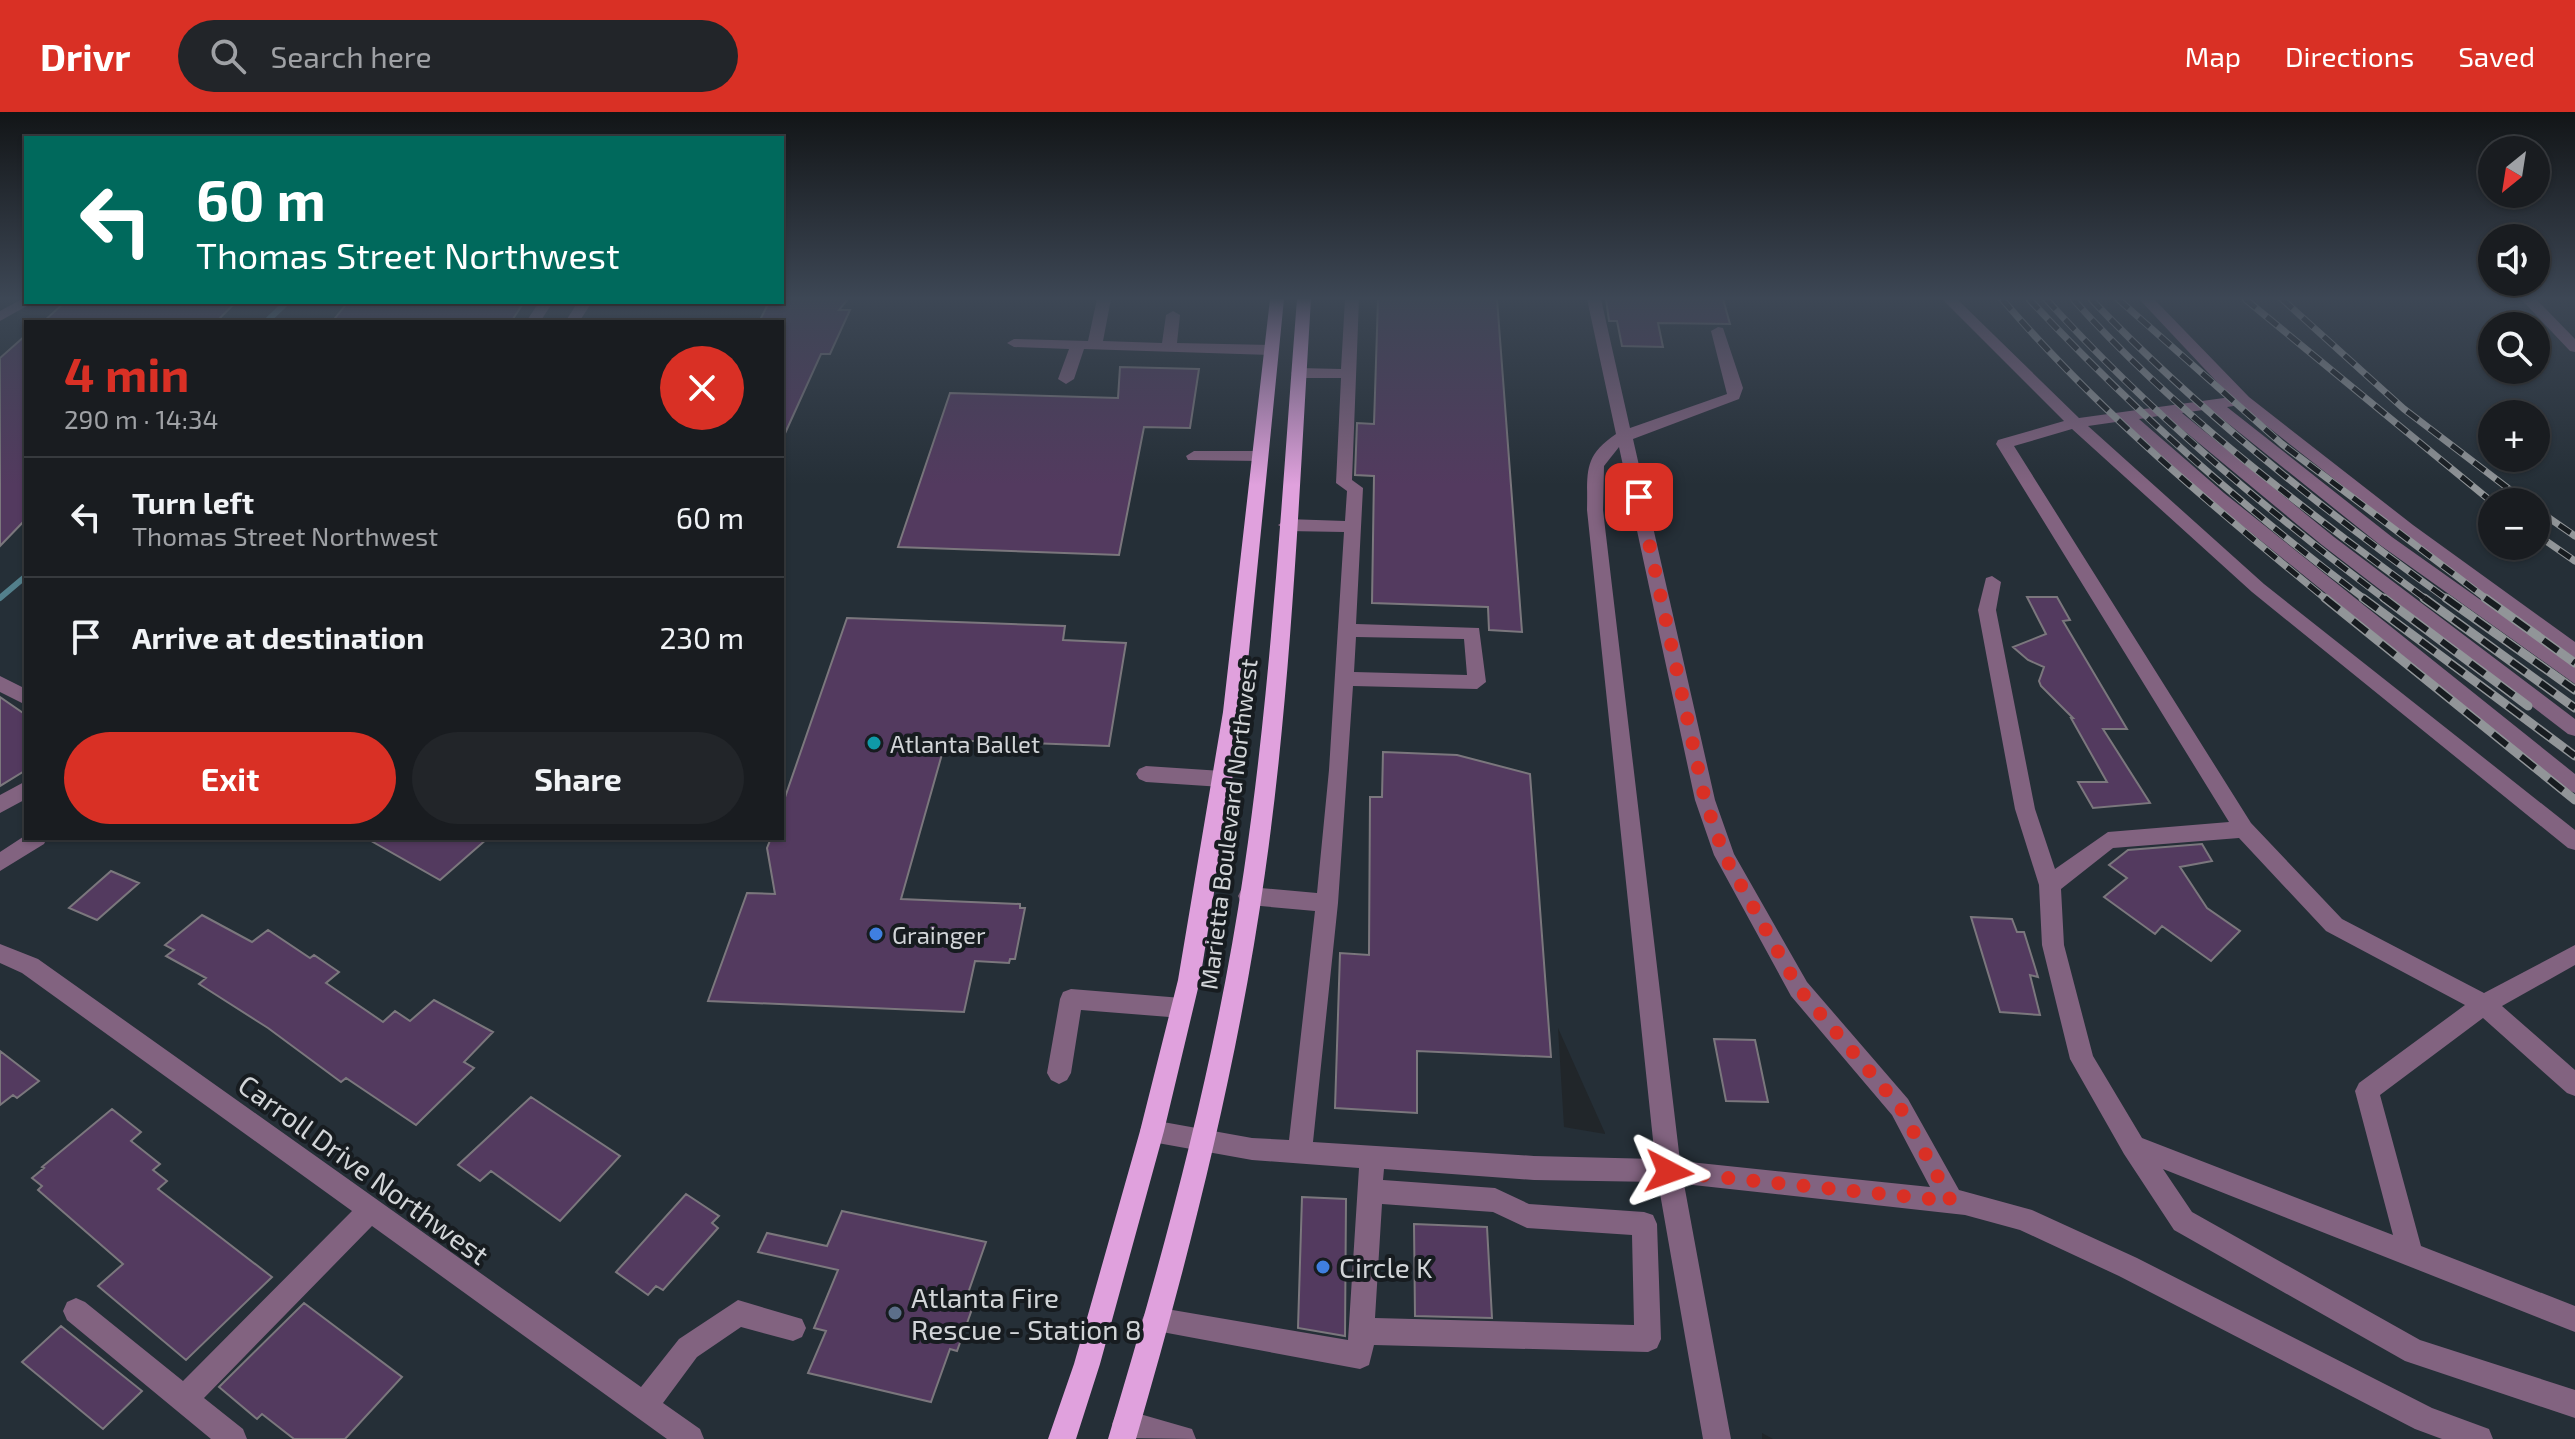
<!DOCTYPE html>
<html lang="en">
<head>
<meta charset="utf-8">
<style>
  body { margin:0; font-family:"Exo 2",sans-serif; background:#222529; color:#f1f3f6; height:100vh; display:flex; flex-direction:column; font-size:30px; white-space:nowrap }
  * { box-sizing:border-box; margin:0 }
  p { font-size:26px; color:#9fa1a5 }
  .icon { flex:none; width:44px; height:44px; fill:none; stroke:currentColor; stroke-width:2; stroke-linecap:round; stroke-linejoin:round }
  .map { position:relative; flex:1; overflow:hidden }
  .drawer { position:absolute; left:24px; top:208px; width:760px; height:520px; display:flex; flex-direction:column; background:#191c20; border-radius:0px; box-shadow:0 2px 6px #0004,0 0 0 2px #373a3e }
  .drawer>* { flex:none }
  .banner { position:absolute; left:24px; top:24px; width:760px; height:168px; border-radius:0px; box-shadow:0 2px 6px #0004,0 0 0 2px #373a3e; background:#00695c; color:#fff; overflow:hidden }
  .needle { width:52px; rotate:210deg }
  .fabs { position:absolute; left:2478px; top:24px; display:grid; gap:16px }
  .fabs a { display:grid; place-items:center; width:72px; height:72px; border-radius:50%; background:#191c20; box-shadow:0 2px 6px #0004,0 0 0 2px #373a3e; font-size:40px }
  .pin { position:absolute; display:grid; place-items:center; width:68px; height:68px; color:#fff; margin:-34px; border-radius:16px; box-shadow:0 4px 12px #0006 }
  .me { position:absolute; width:88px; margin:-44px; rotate:94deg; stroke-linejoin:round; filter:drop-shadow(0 0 6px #0008) }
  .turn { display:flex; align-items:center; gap:28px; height:168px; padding:0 40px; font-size:36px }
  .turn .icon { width:104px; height:104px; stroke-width:2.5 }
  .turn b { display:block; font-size:56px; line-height:68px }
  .round { display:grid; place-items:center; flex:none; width:84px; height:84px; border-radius:42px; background:#222529 }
  .head { display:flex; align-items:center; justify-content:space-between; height:136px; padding:0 40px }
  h1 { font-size:48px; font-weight:700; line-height:60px; color:#d93025 }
  .button { display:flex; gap:16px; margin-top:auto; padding:16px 40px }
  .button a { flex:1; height:92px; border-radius:48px; background:#d93025; color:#fff; font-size:32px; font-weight:700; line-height:92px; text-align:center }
  .button a+a { background:#222529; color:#f1f3f6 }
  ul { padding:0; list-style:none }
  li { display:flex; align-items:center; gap:24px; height:120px; padding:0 40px; border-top:2px solid #373a3e }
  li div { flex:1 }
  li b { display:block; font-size:30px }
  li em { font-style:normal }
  header { display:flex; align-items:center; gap:48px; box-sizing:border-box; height:112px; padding:0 40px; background:#d93025; color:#fff }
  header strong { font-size:38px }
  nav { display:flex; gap:44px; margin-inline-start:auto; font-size:28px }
  .search { width:560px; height:72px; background:#222529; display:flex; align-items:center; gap:20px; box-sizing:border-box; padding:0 28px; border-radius:44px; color:#9fa1a5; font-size:30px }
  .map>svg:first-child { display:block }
  .built { fill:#252f37; fill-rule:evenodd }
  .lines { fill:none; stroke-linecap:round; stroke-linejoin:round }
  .stream { stroke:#53808c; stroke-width:6 }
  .building { fill:#533a5f; stroke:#7b777d; stroke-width:2 }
  .minor { fill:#826380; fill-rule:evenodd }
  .major { fill:#e0a1dd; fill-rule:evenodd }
  .rail-far1-casing { stroke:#919598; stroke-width:7 }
  .rail-casing { stroke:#919598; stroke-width:9 }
  .rail-far1 { stroke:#171c20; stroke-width:5; stroke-dasharray:14; stroke-linecap:butt }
  .rail { stroke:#171c20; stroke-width:6; stroke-dasharray:18; stroke-linecap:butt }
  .route { stroke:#d93025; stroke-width:14; stroke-dasharray:0 25.2 }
  .culture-dot { fill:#0f9aa8; stroke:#171c20; stroke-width:3 }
  .shop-dot { fill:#3f7fe0; stroke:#171c20; stroke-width:3 }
  .service-dot { fill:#5c6f8a; stroke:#171c20; stroke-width:3 }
  .labels { text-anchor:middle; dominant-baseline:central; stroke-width:8; stroke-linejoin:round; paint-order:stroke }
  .poi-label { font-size:24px; fill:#d2d5d8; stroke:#171c20; text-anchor:start }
  .street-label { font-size:24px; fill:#d2d5d8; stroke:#171c20 }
  .near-street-label { font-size:28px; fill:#d2d5d8; stroke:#171c20 }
  .near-poi-label { font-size:28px; fill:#d2d5d8; stroke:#171c20; text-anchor:start }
</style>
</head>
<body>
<header>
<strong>Drivr</strong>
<div class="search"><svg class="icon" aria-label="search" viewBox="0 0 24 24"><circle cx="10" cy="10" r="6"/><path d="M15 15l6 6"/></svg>Search here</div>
<nav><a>Map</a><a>Directions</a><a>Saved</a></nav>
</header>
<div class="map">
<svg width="2575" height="1327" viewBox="0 0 2575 1327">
  <rect width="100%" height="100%" fill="#21262a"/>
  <!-- built -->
  <path class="built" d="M0,187H26V190L2575,187V1327H1773L1762,1321V1327H0ZM26,210H782V726H26ZM2492,214H2536V258H2492ZM2492,302H2536V346H2492ZM2492,390H2536V434H2492ZM1558,916L1605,1021V1022L1564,1015Z"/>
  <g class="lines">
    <!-- stream -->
    <path class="stream" d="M266,210L287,190
      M0,486L26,464"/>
  </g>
  <!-- building -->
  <path class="building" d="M782,187H848L839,198H850L830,242H821L782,328V210H759L769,190H782Z
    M1378,187H1497L1522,520L1489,518L1488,495L1372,491L1374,364L1355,363L1357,311L1374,312Z
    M1606,187H1723L1730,212L1658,211L1663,235L1622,234L1617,209H1609Z
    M65,190H236L216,210H43Z
    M348,190H524L511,210H332Z
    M26,223V407L0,434V246Z
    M1120,255L1199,257L1190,316L1144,315L1119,443L898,435L950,281L1118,286Z
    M2027,485H2057L2070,508L2063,509L2127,617H2103L2150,691L2093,696L2078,670H2107L2071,606H2073L2041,574L2039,569L2044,555L2028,548L2013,535L2046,522Z
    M847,506L1065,514L1063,528L1126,531L1109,634L946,628L901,787L1020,792V796H1025L1015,847H1010L1009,851L975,849L964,900L708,889L747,781L775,782L767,736L771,726H782V694Z
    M0,585L26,603V658L0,674Z
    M1383,640L1457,643L1530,662L1551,945L1417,939V1001L1335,996L1340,841L1369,843L1370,685H1382Z
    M366,726H488L440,768Z
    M2202,732L2212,749L2180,755L2207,796L2240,819L2211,849L2162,814L2155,822L2104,785L2127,766L2109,753L2128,738Z
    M111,759L139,771L97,808L69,796Z
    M202,803L252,830L268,818L310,846L314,843L339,860L326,871L383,910L395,899L410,909L434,888L493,920L464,950L474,956L416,1013L346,966L341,970L268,916L199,872L206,866L166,844L174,838L165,833Z
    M1971,805L2012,807L2017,820H2024L2038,865L2030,863L2040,903L2000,900Z
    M1714,927L1755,928L1768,990L1726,989Z
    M0,939L39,969L17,986L13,983L0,993Z
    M531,985L620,1044L560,1109L491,1059L480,1069L458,1053Z
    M112,997L141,1020L131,1029L160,1052L153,1058L167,1069L158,1077L272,1165L186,1248L98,1174L123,1152L38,1078L42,1074L32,1066L44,1056L42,1055Z
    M686,1082L719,1104L712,1111L718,1116L663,1178L656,1174L648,1183L616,1160Z
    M1302,1085L1346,1087L1345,1224L1298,1216Z
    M842,1099L986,1130L967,1184L976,1186L957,1239L950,1237L931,1290L808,1261L826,1219L814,1216L838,1158L758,1140L767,1121L827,1134Z
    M1414,1112L1487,1115L1492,1206L1415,1204Z
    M304,1191L402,1265L345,1327H294L262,1302L257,1307L219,1275Z
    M61,1214L142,1279L103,1317L22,1250Z"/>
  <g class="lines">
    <!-- minor -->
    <path class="minor" d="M22,187L34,190L0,209V199Z
      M1097,187H1111L1103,229L1162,231L1166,203L1173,199L1180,203L1177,231L1271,233L1279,238L1271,243L1084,237L1074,267L1066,272L1058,267L1069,237L1014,235L1007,231L1014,227L1088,229Z
      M1345,187H1359L1352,368L1363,376L1356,512L1479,516L1486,570L1477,577L1353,574L1338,791L1313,1030L1534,1044L1655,1047L1587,398C1588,361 1582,345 1616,322L1587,187H1601L1630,316L1727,282L1711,219L1718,215L1723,216L1743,276L1739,287L1633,327L1715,688L1734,742L1807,870L1908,987L1959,1078L2032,1098L2137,1146L2432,1296L2489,1317L2493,1327H2442L2415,1317L2119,1164L2020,1118L1965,1103L1684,1072L1731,1327H1703L1658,1070L1534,1068L1384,1057L1383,1068L1495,1076L1529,1092L1644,1100L1653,1103L1657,1112L1661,1227L1657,1236L1648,1240L1374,1233L1369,1253L1360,1257L1146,1217L1142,1208L1146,1199L1155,1195L1348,1228L1359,1056L1252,1048L1152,1030L1143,1027L1140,1019L1143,1011L1152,1008L1252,1026L1289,1028L1315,799L1249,793L1241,790L1238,784L1241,778L1249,775L1317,781L1329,658L1344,420L1287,419L1278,413L1287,407L1345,409L1347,379L1336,371L1341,266H1299L1291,261L1299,256L1341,257ZM1619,335L1695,688L1714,743L1791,884L1892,1003L1930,1075L1680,1049L1603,398L1604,354ZM1356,525L1464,527L1467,563L1354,560ZM1382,1092L1493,1100L1527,1116L1632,1123L1634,1213L1375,1206Z
      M1942,187H1957L2079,306L2231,285L2139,187H2154L2249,285L2413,413L2575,530V546L2442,452L2240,293L2227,295L2392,425L2575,555V572L2380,433L2210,297L2182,301L2334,425L2575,607V624L2568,622L2322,433L2165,303L2139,307L2224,381L2575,662V681L2568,678L2212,389L2123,309L2088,314L2264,472L2575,718V738L2568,736L2252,480L2072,317L2014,334L2251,711L2342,807L2484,881L2575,833V853L2502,894L2575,958V984L2567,981L2483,906L2380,983L2421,1134L2575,1194V1220L2163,1057L2192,1100L2420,1228L2575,1278V1306L2405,1249L2174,1118L2124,1042L2070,947L2042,833L2039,773L2015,697L1978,498L1986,466L1992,464L2001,470L1996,498L2035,697L2055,757L2108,720L2229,710L1996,332L1998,328L2064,309ZM2239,726L2326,819L2465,893L2359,971L2355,979L2393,1123L2142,1026L2093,944L2064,833L2061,777L2113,736Z
      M2521,187H2536L2575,227V240L2570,239Z
      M539,190H549L551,193L540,210H526Z
      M578,190H592L579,210H565Z
      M1194,339H1260L1268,344L1260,349L1188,348L1186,344Z
      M0,564L26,577V593L0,580Z
      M1146,654L1222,659L1229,662L1232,667L1229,672L1222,675L1146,670L1139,667L1136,662L1139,657Z
      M26,669V687L0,701V683Z
      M26,723V726H47L44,732L0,759V740Z
      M0,832L38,847L641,1275L679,1227L738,1188L802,1207L806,1216L802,1225L793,1229L741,1215L697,1245L663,1291L700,1317L704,1327H667L372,1114L204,1286L243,1317L247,1327H211L67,1208L63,1199L67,1190L76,1186L85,1190L183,1269L352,1099L22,861L0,851Z
      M1071,877L1182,886L1190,889L1193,896L1190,903L1182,906L1081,898L1071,961L1067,968L1059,972L1051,968L1047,961L1060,887L1063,880Z
      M1126,1298L1192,1317L1196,1327L1126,1326L1116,1322L1112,1312L1116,1302Z"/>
    <!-- major -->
    <path class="major" d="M1270,187H1284L1243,600L1200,868L1164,1019L1100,1252L1076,1327H1048L1074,1252L1140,1019L1178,868L1223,600Z
      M1297,187H1311C1299,378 1292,571 1265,761C1238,953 1190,1141 1136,1327H1108C1164,1140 1216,951 1244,758C1272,569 1282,378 1297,187Z"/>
    <!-- rail-far1 casing -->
    <g class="rail-far1-casing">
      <path id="rail-far1" d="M2002,187C2099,300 2212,394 2327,488
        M2029,187C2132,298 2245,397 2366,488
        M2046,187C2149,300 2264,396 2386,488
        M2073,187C2176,302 2304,397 2427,488
        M2091,187C2200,301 2321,396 2448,488
        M2118,187L2282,332L2488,488
        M2245,187L2492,390
        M2282,187L2404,297L2526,390
        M2536,397L2575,424
        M2536,422L2575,449"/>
    </g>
    <!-- rail casing -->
    <g class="rail-casing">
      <path id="rail" d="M2325,486L2575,688
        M2363,486L2575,644
        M2384,486L2528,594
        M2424,486L2575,596
        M2446,486L2575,578
        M2485,486L2575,551"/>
    </g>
    <!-- rail-far1 -->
    <use href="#rail-far1" class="rail-far1"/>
    <!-- rail -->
    <use href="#rail" class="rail"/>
  </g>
  <!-- sky -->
  <linearGradient id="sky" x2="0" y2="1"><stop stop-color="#121517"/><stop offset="0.5" stop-color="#3d4755"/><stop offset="1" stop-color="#3d4755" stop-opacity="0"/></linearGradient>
  <rect width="2575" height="373" fill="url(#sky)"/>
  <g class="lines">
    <!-- route -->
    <path class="route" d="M1639,385L1705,688L1724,743L1799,877L1900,995L1951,1089L1669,1060"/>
  </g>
  <!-- markers -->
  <circle class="culture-dot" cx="874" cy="631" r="8"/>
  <g class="shop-dot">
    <circle cx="876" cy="822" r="8"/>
    <circle cx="1323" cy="1155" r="8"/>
  </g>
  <circle class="service-dot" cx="895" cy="1201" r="8"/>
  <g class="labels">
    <!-- poi labels -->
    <g class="poi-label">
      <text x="890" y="631">Atlanta Ballet</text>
      <text x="892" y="822">Grainger</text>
    </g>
    <!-- street labels -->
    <g class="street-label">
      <text transform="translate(1228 712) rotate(-83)">Marietta Boulevard Northwest</text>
    </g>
    <!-- near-street labels -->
    <g class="near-street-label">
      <text transform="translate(364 1057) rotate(36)">Carroll Drive Northwest</text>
    </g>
    <!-- near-poi labels -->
    <g class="near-poi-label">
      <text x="1339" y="1155">Circle K</text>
      <text x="911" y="1185">Atlanta Fire<tspan x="911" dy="32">Rescue - Station 8</tspan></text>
    </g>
  </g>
</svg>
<div class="fabs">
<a><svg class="needle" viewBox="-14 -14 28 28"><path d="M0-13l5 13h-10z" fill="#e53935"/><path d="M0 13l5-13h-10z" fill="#9fa1a5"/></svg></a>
<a><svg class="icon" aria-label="sound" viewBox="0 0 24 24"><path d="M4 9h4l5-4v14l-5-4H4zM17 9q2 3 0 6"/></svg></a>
<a><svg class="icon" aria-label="search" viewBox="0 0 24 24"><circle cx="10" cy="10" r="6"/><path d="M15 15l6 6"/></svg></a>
<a>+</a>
<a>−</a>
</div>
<div class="pin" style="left:1639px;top:385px;background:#d93025"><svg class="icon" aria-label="arrive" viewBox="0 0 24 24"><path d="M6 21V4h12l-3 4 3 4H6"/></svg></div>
<svg class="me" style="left:1669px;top:1060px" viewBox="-20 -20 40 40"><path d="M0-17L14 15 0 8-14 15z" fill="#d93025" stroke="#fff" stroke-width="4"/></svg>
<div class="banner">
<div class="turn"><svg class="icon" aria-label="left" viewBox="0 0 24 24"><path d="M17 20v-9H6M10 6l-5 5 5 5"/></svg><div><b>60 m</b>Thomas Street Northwest</div></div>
</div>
<section class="drawer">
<div class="head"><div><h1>4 min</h1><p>290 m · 14:34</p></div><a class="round" style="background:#d93025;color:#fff"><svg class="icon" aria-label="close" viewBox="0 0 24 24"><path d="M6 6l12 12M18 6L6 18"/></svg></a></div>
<ul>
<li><svg class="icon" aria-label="left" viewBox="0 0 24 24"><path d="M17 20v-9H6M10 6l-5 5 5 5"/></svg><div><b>Turn left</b><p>Thomas Street Northwest</p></div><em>60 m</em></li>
<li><svg class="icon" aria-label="arrive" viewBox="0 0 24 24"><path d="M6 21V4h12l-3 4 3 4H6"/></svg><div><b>Arrive at destination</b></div><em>230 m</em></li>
</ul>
<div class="button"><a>Exit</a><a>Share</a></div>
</section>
</div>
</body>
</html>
